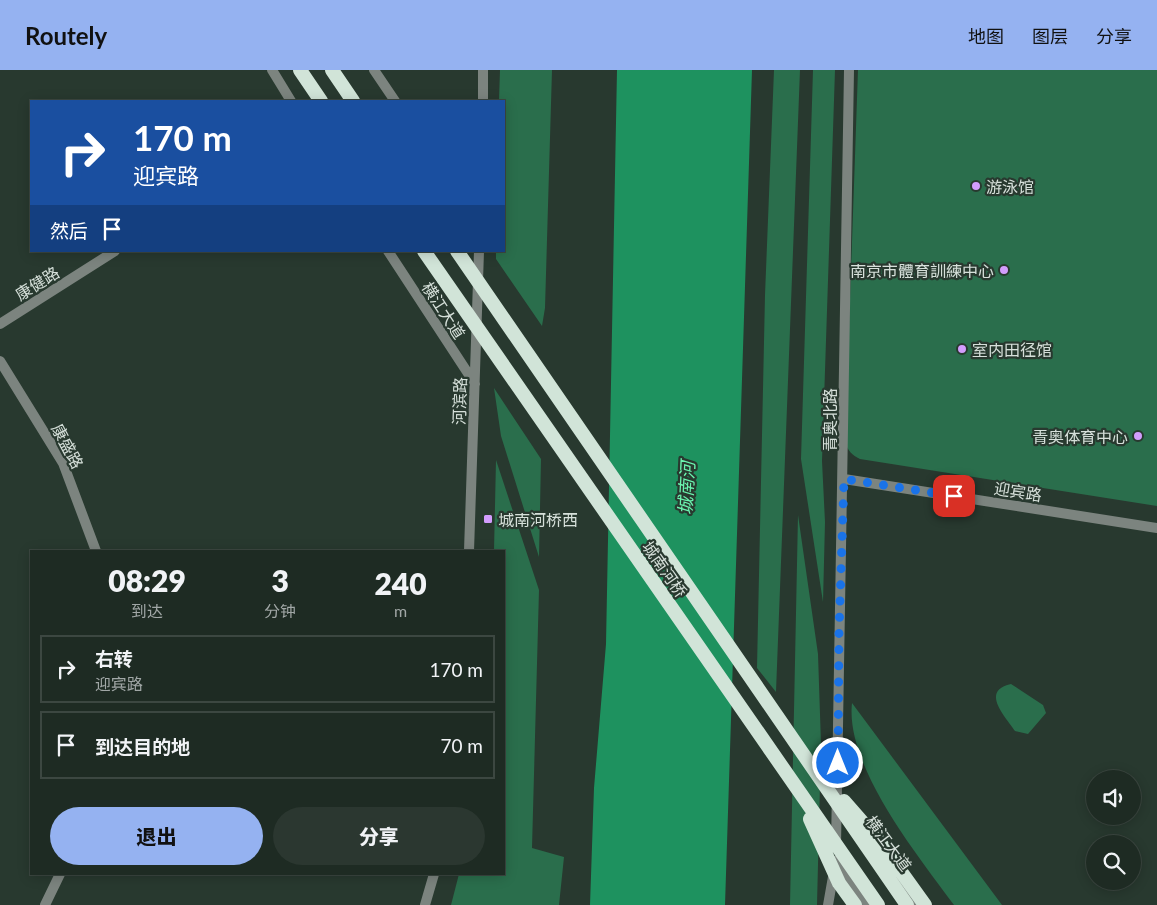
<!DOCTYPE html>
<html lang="zh">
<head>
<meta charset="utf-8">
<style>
  body { margin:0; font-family:Lato,"Noto Sans SC",sans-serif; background:#2b3730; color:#f1f3f6; height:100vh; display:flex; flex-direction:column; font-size:19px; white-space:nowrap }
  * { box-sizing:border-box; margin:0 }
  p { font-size:16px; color:#a1a7a6 }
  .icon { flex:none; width:28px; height:28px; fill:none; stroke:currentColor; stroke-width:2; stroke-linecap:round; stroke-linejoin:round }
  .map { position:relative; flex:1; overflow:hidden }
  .details { position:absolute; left:30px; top:480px; width:475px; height:325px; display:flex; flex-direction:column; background:#1e2b23; border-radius:0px; box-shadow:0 2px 12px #0003,0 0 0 1px #3c4741 }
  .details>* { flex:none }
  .banner { position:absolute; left:30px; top:30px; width:475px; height:152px; border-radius:0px; box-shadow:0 2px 12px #0003,0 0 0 1px #3c4741; background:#1a4fa0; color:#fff; overflow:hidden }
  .fabs { position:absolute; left:1086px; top:700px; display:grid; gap:10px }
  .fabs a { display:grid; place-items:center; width:55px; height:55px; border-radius:50%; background:#1e2b23; box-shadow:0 2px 12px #0003,0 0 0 1px #3c4741; font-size:25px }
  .pin { position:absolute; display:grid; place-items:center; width:42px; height:42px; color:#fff; margin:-21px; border-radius:10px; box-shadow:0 2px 8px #0006 }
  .me { position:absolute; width:55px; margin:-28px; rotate:0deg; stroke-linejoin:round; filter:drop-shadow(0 0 4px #0008) }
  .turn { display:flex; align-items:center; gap:18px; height:105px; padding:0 20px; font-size:22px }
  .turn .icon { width:65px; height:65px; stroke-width:2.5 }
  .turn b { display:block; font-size:35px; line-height:42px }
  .then { display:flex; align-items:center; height:48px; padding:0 20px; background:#0003; gap:10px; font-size:19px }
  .eta { display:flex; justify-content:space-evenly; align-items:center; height:85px; text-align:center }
  .eta b { font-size:30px; font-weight:800; line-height:35px }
  .cta { display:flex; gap:10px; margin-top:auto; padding:10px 20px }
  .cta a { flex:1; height:58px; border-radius:30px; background:#95b2f1; color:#111; font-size:20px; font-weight:800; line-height:58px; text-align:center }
  .cta a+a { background:#2b3730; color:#f1f3f6 }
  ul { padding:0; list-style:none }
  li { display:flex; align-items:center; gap:15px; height:68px; margin:0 10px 8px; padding:0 10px; border:2px solid #3c4741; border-radius:0px }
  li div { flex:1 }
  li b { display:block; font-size:19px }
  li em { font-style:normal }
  header { display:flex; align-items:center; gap:30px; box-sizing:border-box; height:70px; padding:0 25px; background:#95b2f1; color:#111 }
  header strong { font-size:24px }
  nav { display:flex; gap:28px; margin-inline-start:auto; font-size:18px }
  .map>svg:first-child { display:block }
  .green { fill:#2a6e4c }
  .water { fill:#1e925f }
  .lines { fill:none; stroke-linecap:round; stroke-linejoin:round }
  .minor { stroke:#7c847f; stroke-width:10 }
  .tertiary { stroke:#7c847f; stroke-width:10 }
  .trunk { stroke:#d1e4d8; stroke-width:14 }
  .trunk-bridge { stroke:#d1e4d8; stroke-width:14 }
  .route { stroke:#1a73e8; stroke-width:9; stroke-dasharray:0 16.2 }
  .poi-dot { fill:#d29dfd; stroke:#28392f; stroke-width:2 }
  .labels { text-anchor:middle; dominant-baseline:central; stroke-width:4.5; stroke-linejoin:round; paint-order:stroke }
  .poi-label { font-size:16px; fill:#d6e0da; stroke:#28392f; text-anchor:start }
  .street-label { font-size:16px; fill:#d6e0da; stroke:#28392f }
  .water-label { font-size:18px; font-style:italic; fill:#6bf5b0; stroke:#28392f }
</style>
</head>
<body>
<header>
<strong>Routely</strong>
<nav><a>地图</a><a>图层</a><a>分享</a></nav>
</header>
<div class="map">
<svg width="1157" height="835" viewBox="0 0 1157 835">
  <rect width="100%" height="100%" fill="#28392f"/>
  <!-- green -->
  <path class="green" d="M500,0H552L545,238L542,256L496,189V181H504V31H499Z
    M774,0H800L776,622L757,598L765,225Z
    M813,0H835L822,391L825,452L823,532L801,389Z
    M858,0H1157V436L860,389C852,385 848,381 845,372Z
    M494,318L541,389L539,487L501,366Z
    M496,390L539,520L532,778L564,787L559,835H451L459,804H504V481H494Z
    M798,445L818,584L821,674L817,835H790Z
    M1011,614L1043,635L1046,643L1028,664L1015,661C1005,646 980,621 1011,614Z
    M852,633L1002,835H954C918,786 845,696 852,633Z"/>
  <!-- water -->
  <path class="water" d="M617,0H752L725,835H590L594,718L606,574Z"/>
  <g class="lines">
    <!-- minor -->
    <path class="minor" d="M0,254L115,181
      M0,291L63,393L96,481
      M844,409L1157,458
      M836,776L849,0
      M45,835L60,804
      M828,835L834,801"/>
    <!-- tertiary -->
    <path class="tertiary" d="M272,0L291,31
      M374,0L395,31
      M483,31V0
      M388,181L475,314
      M469,481L479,181
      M835,791L867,835
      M890,799L916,835
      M425,835L434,804"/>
    <!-- trunk -->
    <path class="trunk" d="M300,0L321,31
      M332,0L353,31"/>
    <!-- trunk-bridge -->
    <path class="trunk-bridge" d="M424,181L878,835
      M457,181L907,835
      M844,731L879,771L925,835
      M810,749L839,813L855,835"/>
  </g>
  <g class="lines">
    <!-- route -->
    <path class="route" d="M838,693L839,563L844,409L954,426"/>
  </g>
  <!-- markers -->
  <g class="poi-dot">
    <circle cx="976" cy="116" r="5"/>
    <circle cx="1004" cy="200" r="5"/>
    <circle cx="962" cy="279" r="5"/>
    <circle cx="1138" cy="366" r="5"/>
    <rect x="483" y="444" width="10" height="10" rx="2.5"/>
  </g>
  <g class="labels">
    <!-- poi labels -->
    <g class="poi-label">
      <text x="986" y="116">游泳馆</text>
      <text x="994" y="200" text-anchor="end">南京市體育訓練中心</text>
      <text x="972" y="279">室内田径馆</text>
      <text x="1128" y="366" text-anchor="end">青奥体育中心</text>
      <text x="498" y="449">城南河桥西</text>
    </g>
    <!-- street labels -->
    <g class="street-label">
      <text transform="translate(37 213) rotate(-32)">康健路</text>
      <text transform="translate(444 240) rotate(57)">横江大道</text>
      <text transform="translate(459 331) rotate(-88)">河滨路</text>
      <text transform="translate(829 350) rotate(-90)">青奥北路</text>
      <text transform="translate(68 376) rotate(62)">康盛路</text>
      <text transform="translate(1018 421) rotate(9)">迎宾路</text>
      <text transform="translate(665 499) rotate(55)">城南河桥</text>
      <text transform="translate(889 773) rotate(53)">横江大道</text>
    </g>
    <!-- water labels -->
    <g class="water-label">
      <text transform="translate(686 418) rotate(-87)">城南河</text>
    </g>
  </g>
</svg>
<div class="fabs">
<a><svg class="icon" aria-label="sound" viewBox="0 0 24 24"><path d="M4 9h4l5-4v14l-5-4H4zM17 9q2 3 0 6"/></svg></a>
<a><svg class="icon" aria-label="search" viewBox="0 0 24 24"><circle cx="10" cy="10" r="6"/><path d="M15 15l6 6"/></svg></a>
</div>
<div class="pin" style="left:954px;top:426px;background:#d93025"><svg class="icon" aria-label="arrive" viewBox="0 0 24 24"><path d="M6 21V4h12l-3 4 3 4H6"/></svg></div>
<svg class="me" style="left:838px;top:693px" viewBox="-20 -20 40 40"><circle r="17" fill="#1a73e8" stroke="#fff" stroke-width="3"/><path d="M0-11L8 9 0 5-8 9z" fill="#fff"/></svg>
<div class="banner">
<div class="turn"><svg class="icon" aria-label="right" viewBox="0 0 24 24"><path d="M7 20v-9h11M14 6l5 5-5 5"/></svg><div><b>170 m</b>迎宾路</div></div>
<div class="then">然后<svg class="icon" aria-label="arrive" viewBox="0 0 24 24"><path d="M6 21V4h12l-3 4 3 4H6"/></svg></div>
</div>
<section class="details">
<div class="eta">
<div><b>08:29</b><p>到达</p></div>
<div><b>3</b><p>分钟</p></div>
<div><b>240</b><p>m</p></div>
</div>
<ul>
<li><svg class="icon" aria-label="right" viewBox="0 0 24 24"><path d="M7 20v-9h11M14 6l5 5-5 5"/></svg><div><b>右转</b><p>迎宾路</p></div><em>170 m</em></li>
<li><svg class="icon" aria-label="arrive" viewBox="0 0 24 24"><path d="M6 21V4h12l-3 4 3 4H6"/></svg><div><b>到达目的地</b></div><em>70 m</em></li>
</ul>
<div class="cta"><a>退出</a><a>分享</a></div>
</section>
</div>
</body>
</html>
